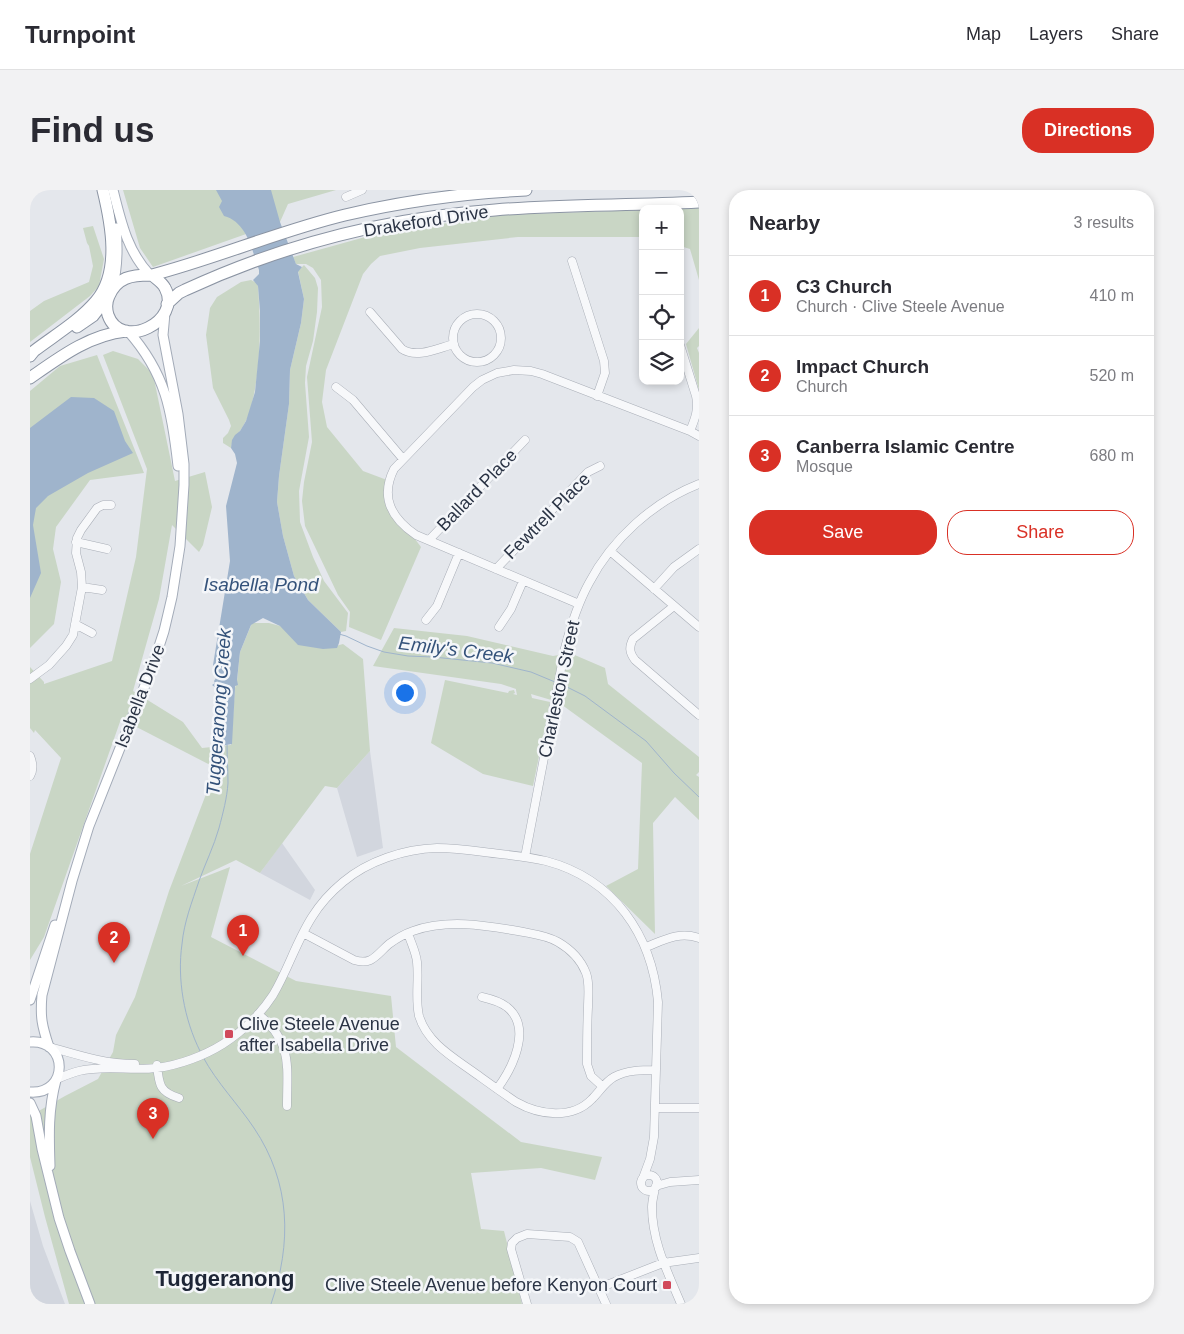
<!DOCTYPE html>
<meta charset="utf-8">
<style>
:root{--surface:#fff;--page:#f2f2f3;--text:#2b2b33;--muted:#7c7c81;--line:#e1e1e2;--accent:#d93025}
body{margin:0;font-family:Helvetica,sans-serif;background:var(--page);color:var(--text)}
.controls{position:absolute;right:15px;top:15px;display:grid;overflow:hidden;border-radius:10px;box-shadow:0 2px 8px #0003}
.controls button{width:45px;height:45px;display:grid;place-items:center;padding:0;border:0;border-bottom:1px solid var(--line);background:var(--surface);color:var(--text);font:25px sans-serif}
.you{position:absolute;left:374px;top:502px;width:18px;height:18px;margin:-12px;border:4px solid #fff;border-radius:50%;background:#1a73e8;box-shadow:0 0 0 8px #1a73e833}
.badge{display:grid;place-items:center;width:32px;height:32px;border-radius:50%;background:var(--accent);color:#fff;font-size:16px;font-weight:700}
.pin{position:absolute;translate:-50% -41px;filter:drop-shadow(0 1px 2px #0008)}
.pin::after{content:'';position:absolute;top:26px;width:18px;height:15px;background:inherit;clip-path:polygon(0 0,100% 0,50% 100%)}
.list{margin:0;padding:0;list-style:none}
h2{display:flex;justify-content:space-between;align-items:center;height:65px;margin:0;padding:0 20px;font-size:21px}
h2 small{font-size:16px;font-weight:400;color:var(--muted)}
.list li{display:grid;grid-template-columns:32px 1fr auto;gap:15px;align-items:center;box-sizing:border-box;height:80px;padding:0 20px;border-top:1px solid var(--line)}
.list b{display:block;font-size:19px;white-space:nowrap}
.list p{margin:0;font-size:16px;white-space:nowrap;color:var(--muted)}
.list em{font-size:16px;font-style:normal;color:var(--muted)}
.actions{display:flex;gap:10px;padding:15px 20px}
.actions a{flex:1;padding:11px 0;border:1px solid var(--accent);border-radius:20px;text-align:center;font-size:18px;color:var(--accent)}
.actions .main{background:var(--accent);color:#fff}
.icon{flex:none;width:28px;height:28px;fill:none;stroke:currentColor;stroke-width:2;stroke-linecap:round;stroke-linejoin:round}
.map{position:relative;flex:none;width:669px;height:1114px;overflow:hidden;border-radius:20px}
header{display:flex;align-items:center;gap:30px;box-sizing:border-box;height:70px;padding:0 25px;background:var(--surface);border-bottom:1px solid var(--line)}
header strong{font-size:24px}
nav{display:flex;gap:28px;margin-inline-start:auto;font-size:18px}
.intro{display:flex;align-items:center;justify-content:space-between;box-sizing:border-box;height:120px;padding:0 30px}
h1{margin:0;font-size:35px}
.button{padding:12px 22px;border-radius:20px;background:var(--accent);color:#fff;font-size:18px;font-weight:700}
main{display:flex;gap:30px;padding:0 30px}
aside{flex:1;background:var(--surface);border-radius:20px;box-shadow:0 2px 8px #0003}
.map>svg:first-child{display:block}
</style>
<header>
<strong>Turnpoint</strong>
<nav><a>Map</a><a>Layers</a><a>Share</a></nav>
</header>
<div class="intro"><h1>Find us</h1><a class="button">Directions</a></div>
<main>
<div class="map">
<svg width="669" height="1114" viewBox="0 0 669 1114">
<rect width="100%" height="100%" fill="#e4e7ec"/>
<path fill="#d2d6de" d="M340 561 353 658 327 667 307 598Z
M252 653 285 700 280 710 230 683Z
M0 1011 13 1056 35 1114H0Z"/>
<path fill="#c9d6c5" d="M93 0H306L258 14 250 32 123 77 110 58Z
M669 18V90L660 59 650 56V19H645Z
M613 20V47H488L390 58 350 66 341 74 333 84 296 180 292 212 297 237 333 281 357 290 354 308 391 357 351 450 319 437 320 422 308 405 275 336 272 311 274 292 282 252 277 187 292 117 291 90 283 78 276 74H266L263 67 346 44 470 25Z
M63 36 74 69 69 96 60 106 0 152V121L14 111 59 92 63 76 59 56 57 53 53 38Z
M274 75 285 88 288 98 287 122 283 151 276 176 275 193 279 247 269 301 270 332 283 367 294 391 318 423 316 441 311 442 278 410 264 386 253 346 247 312 249 286 259 214 260 180 271 133 274 109 268 81Z
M221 90 227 93 228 96C231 136 231 182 220 221 218 227 215 233 212 238 206 247 203 247 201 258L193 253V248L198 243 201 236 199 230 183 198 176 145 180 118 187 107 211 92Z
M669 138V156L667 158 669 163V200L656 154Z
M83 161 108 169 123 184 145 291 175 282 182 317 173 355 169 362 142 335 129 409 103 501 153 532 172 558 201 555 205 498 207 491 210 462 222 433H239L265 440 302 457 313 454 333 469 340 561 307 598 295 596 230 683 206 670 151 696 200 677 181 747 266 791 361 806 366 857 491 952 572 967 565 990 511 978 441 983 451 1039 474 1041 492 1114H39L15 1027 0 967V926L35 906 68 889 83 862 86 845 105 807 139 701 186 578 91 529 14 747 0 770V664L31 568 5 540 4 543 0 538V477L14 492V494L82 471 106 367 117 279 73 165Z
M67 165 114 283 60 290 26 337 23 359 31 392 24 434 0 458V201L30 176Z
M364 438 437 446 523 466 540 463 575 478 578 494 669 567V582L666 585 669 587V630L645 607 623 633 625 744 576 696 608 679 612 573 528 512 501 504 502 508 520 512 503 596 453 584 401 553 415 490 478 503 479 501 484 500 485 503 483 504 487 505 486 500V499L471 494 343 476Z"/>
<path fill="#9fb4cc" d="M186 0H241L250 32 266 74 272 77 268 82 274 109 271 133 260 180 259 214 249 286 247 312 253 346 264 386 278 410 311 442 309 453 307 458 293 459 268 455 250 436 233 428 221 435 210 462 207 490 208 495 205 496V499L202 554 190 556 185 530 186 498 182 495 185 493 184 491 186 488V482L184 480 183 475 200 371 196 316 207 273 205 264 201 258 202 250 205 245 210 241 216 231 225 202 230 151V121L228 96 223 90 229 84V80C222 60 217 32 194 26L189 17 192 11Z
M41 207 64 208 84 221 95 251 103 263 58 283 18 306 6 318 3 335 11 383 0 408V238Z"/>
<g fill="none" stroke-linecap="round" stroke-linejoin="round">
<path stroke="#9fb4cc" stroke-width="1" d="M309 444 316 446 337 456 354 462 378 466 403 467 462 473 501 482 525 492
M531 494 555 506 616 551 644 583 669 607
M170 861C154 829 147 789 152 754 154 732 162 712 169 691 175 674 184 656 189 638 193 623 197 608 198 593 198 581 197 568 197 555
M173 867C187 893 208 914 224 938 261 993 262 1053 241 1114"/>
<g stroke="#a9aeb7" stroke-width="9">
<path id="minor" d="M316 7 332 0
M542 71 574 171 575 183 567 206
M340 122 372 159C387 169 408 158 424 154
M423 148a24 24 0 1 1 48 0a24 24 0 1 1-48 0Z
M650 155 666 206C669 219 665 229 660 241
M306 197 323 210 373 269
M399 350 495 250
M46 352 77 359
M580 361 669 437
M466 379 558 282 570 276
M52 397 72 400
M624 399 644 377 669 359
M549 414 386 345C361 328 350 307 364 279L443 197 452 190 467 183 484 180 501 181 512 184 660 241 669 246
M644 416 603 449C599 457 599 462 605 470L669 525
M396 430 407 416 429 363
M45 434 62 443
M469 437 481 419 493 391
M0 489 19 475 36 456 43 445 52 397 51 382 46 363 47 348 51 340 67 318 73 315H81
M0 566C3 573 4 579 0 586
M495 667 535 458C541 435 548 413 559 393 582 349 623 312 669 294
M273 743 324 770C342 776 347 764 359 754 366 749 374 744 383 741 417 729 453 735 488 741 502 744 516 745 528 752 540 759 551 770 556 783 560 793 558 806 558 817 557 836 557 855 557 874L561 886 572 896
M378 743C381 753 386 762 387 772 389 790 385 809 389 826 397 852 421 866 442 881 456 891 471 902 486 912 509 925 542 930 562 909 570 901 575 892 584 887 597 880 612 880 626 880
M616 757C634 750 649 741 669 748
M452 807C461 809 469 811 477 817 503 838 482 879 467 899
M228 824C263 852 257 876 257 916
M20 857C48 865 75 874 105 874
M127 875C129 894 129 902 149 908
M27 889C34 886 41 883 49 881 74 875 101 881 127 878 149 875 174 866 193 854 213 841 230 825 243 805 258 780 266 752 282 727 290 714 301 702 313 692 338 671 374 659 407 658 423 658 439 660 454 662 475 665 496 666 516 671 584 689 622 745 628 812L624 947 620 969 613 988
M625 918H669
M611 993a8 8 0 1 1 16 0a8 8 0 1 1-16 0Z
M626 996 640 992 669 990
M625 998C624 1004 622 1011 622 1017 622 1052 638 1083 651 1114
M569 1098 633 1073 669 1068
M497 1114 481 1059 482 1053 487 1048 497 1044 540 1047 548 1052 576 1114"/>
</g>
<g stroke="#a3abb8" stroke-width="11">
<path id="major" d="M83 0C91 31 97 61 120 85H122
M82 99C88 78 88 59 86 38
M98 141C136 184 142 221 148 276
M0 810 25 735
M0 852C39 849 39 905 0 902
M19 857C12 836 10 827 12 805L42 691 59 636 123 475 134 441 142 407 150 356 154 295V274L148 224 133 145 135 123
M0 913 6 926 12 959 29 1028 40 1061 60 1114
M20 976C19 946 18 920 26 890"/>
</g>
<g stroke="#8b94a3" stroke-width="13">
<path id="highway" d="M120 85C102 85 87 87 79 106 76 112 76 118 78 125 91 162 153 131 135 98 132 92 126 89 122 85
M122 85C187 68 249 41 315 25 374 11 435 3 496 0
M137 114 149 103 155 100C252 55 358 28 465 20 533 14 601 16 669 12
M47 137 63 126 73 113
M0 166 4 161C25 145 49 131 66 111 91 82 81 33 73 0
M0 188C30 167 59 145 96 141"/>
</g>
<use href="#minor" stroke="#f7f8fa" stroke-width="8"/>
<use href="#major" stroke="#fff" stroke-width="9"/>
<use href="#highway" stroke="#fff" stroke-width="11"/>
</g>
<g fill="#d1495b" stroke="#f4f6f9" stroke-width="2">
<rect x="194" y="839" width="10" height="10" rx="2.5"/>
<rect x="632" y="1090" width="10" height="10" rx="2.5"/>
</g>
<g text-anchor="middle" stroke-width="5" stroke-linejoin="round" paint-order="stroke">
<g font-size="18" fill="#2b3445" stroke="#f4f6f9">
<text transform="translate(396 31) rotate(-9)" y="6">Drakeford Drive</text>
<text transform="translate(447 300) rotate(-46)" y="6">Ballard Place</text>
<text transform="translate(517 326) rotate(-45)" y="6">Fewtrell Place</text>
<text transform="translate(529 499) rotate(-78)" y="6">Charleston Street</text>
<text transform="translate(110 506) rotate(-69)" y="6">Isabella Drive</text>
</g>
<g font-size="18" fill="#2b3445" stroke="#f4f6f9" text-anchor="start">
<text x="209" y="840">Clive Steele Avenue<tspan x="209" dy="21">after Isabella Drive</tspan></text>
<text x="627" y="1101" text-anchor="end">Clive Steele Avenue before Kenyon Court</text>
</g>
<g font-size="19" font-style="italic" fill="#34527a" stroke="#f4f6f9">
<text x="231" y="401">Isabella Pond</text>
<text transform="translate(426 459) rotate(7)" y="7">Emily's Creek</text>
<text transform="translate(188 522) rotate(-86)" y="7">Tuggeranong Creek</text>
</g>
<g font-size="22" font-weight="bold" fill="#1d2536" stroke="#f4f6f9">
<text x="195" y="1096">Tuggeranong</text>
</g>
</g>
</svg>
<div class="controls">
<button>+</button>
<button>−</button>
<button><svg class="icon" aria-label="locate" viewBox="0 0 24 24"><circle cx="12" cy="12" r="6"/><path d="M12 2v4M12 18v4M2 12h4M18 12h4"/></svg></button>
<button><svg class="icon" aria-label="layers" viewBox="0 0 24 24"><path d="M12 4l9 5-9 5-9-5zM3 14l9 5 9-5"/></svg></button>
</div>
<div class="you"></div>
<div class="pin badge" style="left:213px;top:766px">1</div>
<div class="pin badge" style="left:84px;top:773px">2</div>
<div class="pin badge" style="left:123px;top:949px">3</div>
</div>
<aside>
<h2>Nearby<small>3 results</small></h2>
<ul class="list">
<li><span class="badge">1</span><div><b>C3 Church</b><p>Church · Clive Steele Avenue</p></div><em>410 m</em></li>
<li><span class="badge">2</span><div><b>Impact Church</b><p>Church</p></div><em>520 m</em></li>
<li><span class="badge">3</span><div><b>Canberra Islamic Centre</b><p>Mosque</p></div><em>680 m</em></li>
</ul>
<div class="actions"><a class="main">Save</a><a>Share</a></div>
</aside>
</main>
